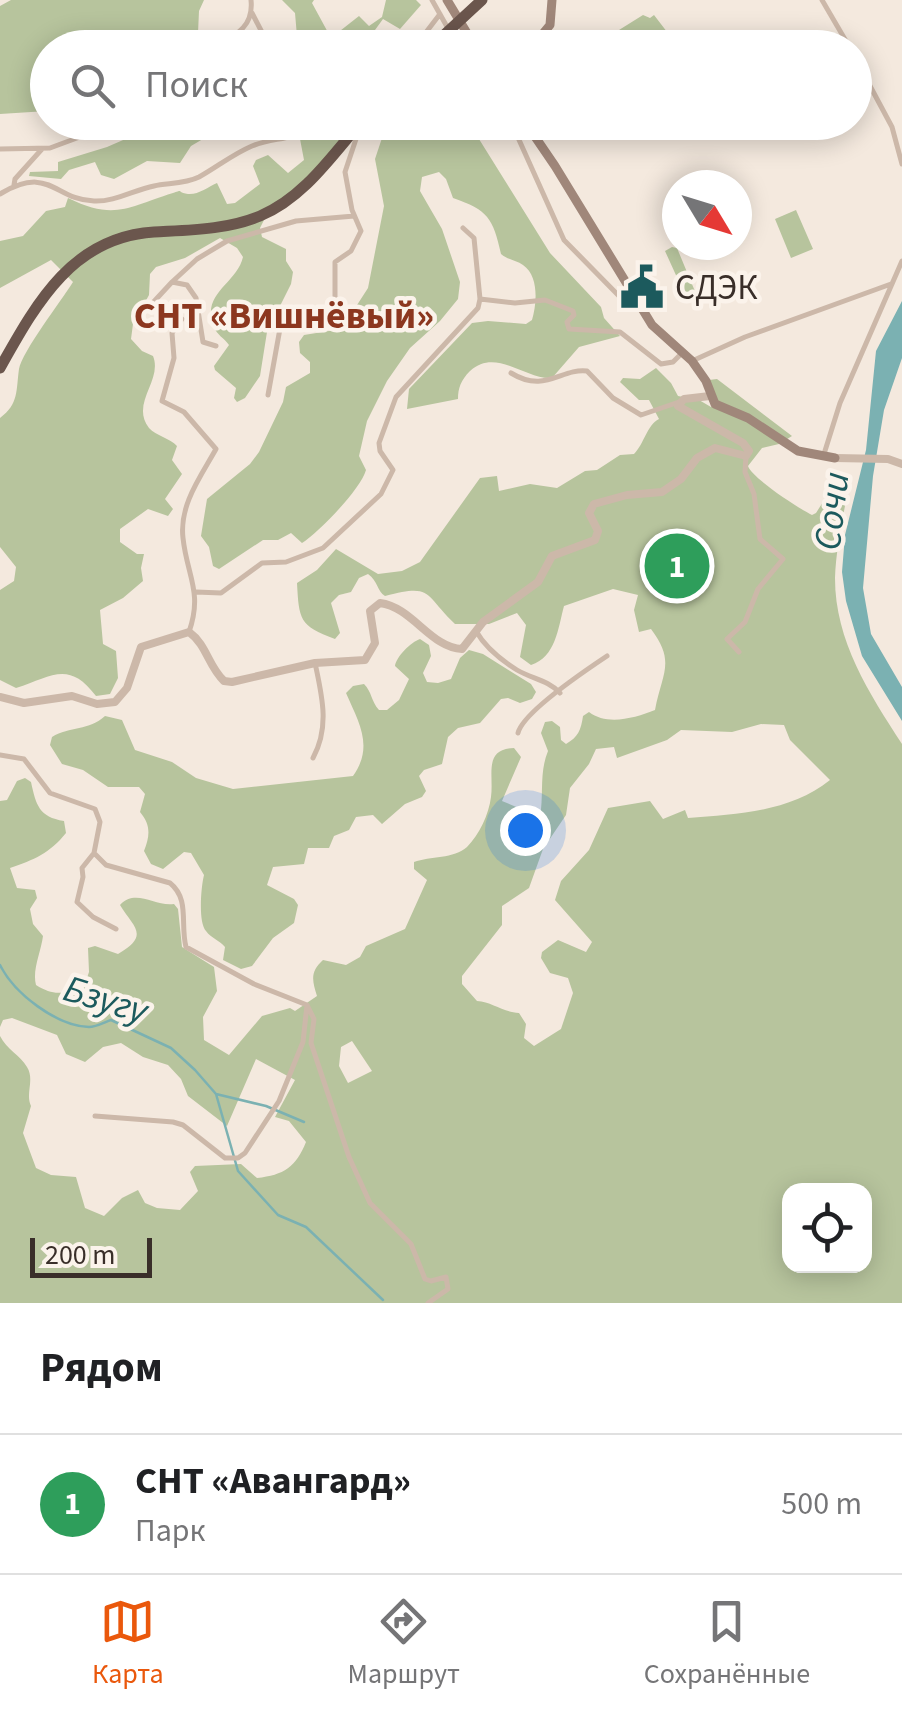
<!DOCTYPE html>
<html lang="ru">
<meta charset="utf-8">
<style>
:root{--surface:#fff;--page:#f2f2f2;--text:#202124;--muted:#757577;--line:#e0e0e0;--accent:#ea580c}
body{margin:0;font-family:"Source Sans 3",sans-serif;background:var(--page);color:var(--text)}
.controls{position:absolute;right:30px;bottom:30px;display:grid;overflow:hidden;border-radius:20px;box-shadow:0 5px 25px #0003}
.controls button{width:90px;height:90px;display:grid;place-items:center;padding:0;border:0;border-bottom:2px solid var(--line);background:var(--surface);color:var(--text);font:50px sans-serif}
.compass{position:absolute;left:662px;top:170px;width:90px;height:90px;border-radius:50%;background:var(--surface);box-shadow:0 5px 25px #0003;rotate:128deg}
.scale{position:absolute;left:30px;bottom:25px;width:122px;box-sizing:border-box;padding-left:10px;border:5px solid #392e29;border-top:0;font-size:28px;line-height:35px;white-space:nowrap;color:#392e29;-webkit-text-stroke:8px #fbf3eb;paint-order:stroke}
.you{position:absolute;left:525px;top:830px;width:35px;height:35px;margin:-25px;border:8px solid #fff;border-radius:50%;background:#1a73e8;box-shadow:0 0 0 15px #1a73e833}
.badge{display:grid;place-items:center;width:65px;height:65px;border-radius:50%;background:var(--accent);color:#fff;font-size:32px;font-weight:700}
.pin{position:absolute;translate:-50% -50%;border:5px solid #fff;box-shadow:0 2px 10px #0006}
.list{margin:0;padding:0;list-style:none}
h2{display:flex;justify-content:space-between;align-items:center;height:130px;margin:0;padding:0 40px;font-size:42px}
h2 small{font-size:32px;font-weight:400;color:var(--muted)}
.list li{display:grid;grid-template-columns:65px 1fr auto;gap:30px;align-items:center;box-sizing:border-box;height:140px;padding:0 40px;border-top:2px solid var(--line)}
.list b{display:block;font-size:38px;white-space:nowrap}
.list p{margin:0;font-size:32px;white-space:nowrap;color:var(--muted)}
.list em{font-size:32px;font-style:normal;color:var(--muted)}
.icon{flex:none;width:55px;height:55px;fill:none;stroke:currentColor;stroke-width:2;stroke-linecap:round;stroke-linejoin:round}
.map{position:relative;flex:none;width:902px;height:1303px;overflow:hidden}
.search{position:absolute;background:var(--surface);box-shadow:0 5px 25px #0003;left:30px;right:30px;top:30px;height:110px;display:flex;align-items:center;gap:25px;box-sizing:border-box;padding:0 35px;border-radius:55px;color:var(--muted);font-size:38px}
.sheet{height:270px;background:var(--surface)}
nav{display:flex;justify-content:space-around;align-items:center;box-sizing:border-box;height:140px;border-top:2px solid var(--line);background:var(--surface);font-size:28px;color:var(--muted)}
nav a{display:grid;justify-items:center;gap:5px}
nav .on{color:var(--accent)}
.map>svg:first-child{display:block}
</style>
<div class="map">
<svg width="902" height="1303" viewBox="0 0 902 1303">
<rect width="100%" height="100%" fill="#f4e9de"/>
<path fill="#b7c49d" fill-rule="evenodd" d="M11 0H204L199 11 198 33 178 47 48 48 47 111 0 114V6Z
M282 0H314L312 3 331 38 359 16 369 26 382 17 386 0H416L421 5 400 29 383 19 375 30V39L368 47 298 48 295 13Z
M643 15 650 18 654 15 674 41 652 47H631L619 30Z
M173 123H230L191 146 180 163 147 161 114 179 101 175 95 162 69 170 61 179 29 176 30 172 58 171V162L107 147 130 137 156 139 170 130Z
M338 123H366L264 220 260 228 262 237 286 249V261L293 272 291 284 267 332 260 376 245 398 237 402 234 398 236 388 215 370 214 366 229 345C224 338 217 335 214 327 200 293 237 284 243 257L237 248 220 238 185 258 156 267 150 274 149 295 133 324 131 339 142 351 153 356C163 381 130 403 149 428 156 436 170 438 177 446L172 460 182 474 165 499 173 509 168 516 148 509 120 529V542L137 554H144L141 568 143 581 123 598 100 610 103 644 116 651 118 678 110 694 96 696C69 660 52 676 16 688L0 680V590L14 581 16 567 0 547V418C19 404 16 390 19 369 22 352 61 301 73 282L51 260 0 288V241L23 236 46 211 65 207 68 198C115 221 128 207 173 193 185 189 175 192 188 194 198 195 208 187 217 183L227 204 235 203 260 184 253 166 256 160 268 155 288 173 304 160 300 139C311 129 325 129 338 123Z
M387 123H469L550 253 601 307 604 318 620 336 579 347 552 378C525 380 496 347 470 371 461 380 458 388 458 399L407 409 409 389 472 323 488 321 526 324 532 320C537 303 539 276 523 265 516 260 508 260 501 254 493 218 488 210 453 198L446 179 439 172 422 177 420 191 442 229 460 282 458 299 440 321 410 348 387 381 367 421 359 456 366 470C361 489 318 533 302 543L291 533 278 540H263L219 569 213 566 209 547 201 536 207 499 250 464 259 452 283 402 286 387 310 373V362L300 353 299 342 304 335 335 330 348 319 368 288 384 206 375 159Z
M796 210 813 249 791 258 775 219Z
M672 247 677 248 699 301 685 295 665 251Z
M656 368 671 383 678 396 699 400 711 407 716 402 709 380 717 379 792 436 779 444 762 448 748 466C752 478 798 508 812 515L816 513 840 475 850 477C845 510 836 545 835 578 835 641 869 693 902 744V1303H0V1036C7 1050 20 1055 27 1067 35 1080 25 1093 31 1106L23 1133 36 1168 51 1175 76 1177 85 1208 104 1216 122 1198 138 1190 145 1203 157 1208 180 1210 198 1191 190 1172 195 1166 241 1164 257 1178C284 1175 296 1167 306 1142L289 1121 275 1117 295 1080 256 1059 227 1126 188 1096 181 1079 168 1065 143 1057 121 1043 103 1047 85 1062 66 1054 57 1035 12 1018 3 1020 0 1027V801L7 800 17 781 25 778 31 782C36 805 39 817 64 821L66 833C50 853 34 860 10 868L17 888 35 890 37 898 30 909 33 924 43 936C41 952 32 970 36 985 55 997 66 994 85 984L89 972 88 948 95 946 118 954C151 935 133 927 120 905 136 888 155 907 174 904L178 909 182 947 214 967 217 991 203 1017 204 1040 229 1055 262 1016 290 1008 295 1011 317 996C312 980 310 972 323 960L346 965 360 957 366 946 405 929 427 880 414 869V862C430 856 454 859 467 847 479 835 489 814 491 797 494 775 483 749 514 748L521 757 502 801 540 817C544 794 539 773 548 751L541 733 545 722 552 721 560 727 561 740 566 744C578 737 581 730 583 716L589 712C607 726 635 718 655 710 662 673 676 662 651 629L639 632 634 610 638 595 613 589 564 606C558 628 556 657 531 665L520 657 526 625 517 613 489 624H455C424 595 434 583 385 596 377 591 378 581 368 574L359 578 351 592 339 595 331 603 340 633 335 639C299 626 299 619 297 583L317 570 336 549 378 574 402 571 420 562 480 478 497 476 499 491 530 484 557 488 585 471 597 470 620 455 634 454C644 444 647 425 659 419L649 400H639L620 382 623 378 640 379ZM761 724 784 725 790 740 830 780C790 812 738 814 688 818L685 810 663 819 650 801 608 808 589 850 561 881 555 900 592 942 586 952 558 940 542 952 541 958 550 973 568 978 573 993 561 1029 534 1046 524 1038 526 1024 519 1013C503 1012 492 1002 477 1001L462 984V976L502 925V906L529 888 543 849 566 815 570 788 589 764 596 749 614 747 617 758 667 740 681 730 732 732ZM352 1041 372 1071 348 1083 339 1066 341 1047ZM790 1190H864V1266H790Z
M420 639 429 645 431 656 423 673 427 682 438 683 451 679 460 658 469 650 483 654 531 684 536 692 532 699 520 703 508 698 501 699 480 723 458 728 448 737 442 764 424 770 419 776 426 791 422 797 405 804 382 824 373 815 356 817 349 830 334 836 329 848H308L304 864 273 867 267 885 294 899 298 905 294 923 273 938 252 966 241 969 223 960 225 947C219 940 211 938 206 931 198 922 201 887 204 875L191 853 184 852 163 869 151 864 144 851C150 836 151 825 140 812L145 794 139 787H108L83 770 62 764 50 745 52 737C70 726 89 731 105 716L122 720 135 750 172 762 196 778 233 789 353 776C374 746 359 723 346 693L353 686 364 684C372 692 371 701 379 710H387L399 700 409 679 395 666C396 657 411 642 420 639Z"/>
<path fill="#7bb1b2" d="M902 301V358L884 410 873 476 863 588 871 634 902 687V721L862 656 846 601 842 572 845 535 866 450 876 351Z"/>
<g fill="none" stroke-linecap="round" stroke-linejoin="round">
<path stroke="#7bb1b2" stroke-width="2.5" d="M0 965C14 993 56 1026 89 1027 96 1027 105 1022 111 1020L171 1048 195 1070 216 1094 238 1171 278 1215 306 1227 383 1300
M216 1094 266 1106 304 1122"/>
<path stroke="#ccb8a9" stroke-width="5" d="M432 0 459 48
M822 0 850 48
M252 13 268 44 262 48
M213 48C234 36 254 28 251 0
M414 48 440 14
M854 56 892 127 902 164
M511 122 564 240 620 297 629 303 636 301
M0 149 50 148 120 122
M14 185 15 179 42 149
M0 194C50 164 54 200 94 201 114 202 134 190 154 186 168 183 185 184 199 177 217 167 233 154 252 146 279 135 289 144 315 122
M172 282 197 259 227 241 296 221 354 216
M480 299 515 303 545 300 573 311 574 315 567 322 569 329 620 332 661 364 673 362 681 354
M147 309 172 282 187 285 196 298 203 342 216 346
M182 319 172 333 174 358 162 401 184 412 216 449C201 476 179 505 183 538 187 576 203 592 189 632
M692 361 745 337 891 284
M511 373C545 394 561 368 587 371L613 398 641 415 679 402
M268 395 281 323 287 318H330L335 310V262L351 251 361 231 352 210 345 172 359 130
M824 454 840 403 902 261
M196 592 221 593 262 563 286 562 323 548 381 494 393 470 380 451 379 443 396 397 478 308 480 299 474 238 463 228
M476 631C485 647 501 660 517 670 532 679 548 680 560 693
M739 652 727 639 745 622 758 589 783 559 760 539 754 494 745 472 746 456
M518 733C523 712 586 670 607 656
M0 755 24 759 50 793 95 809 100 822 94 853 106 865 170 883C190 899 180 924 186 947L254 984 307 1005
M313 758C330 727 322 696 315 663
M94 853 82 868 83 877 77 902 93 917 116 929
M307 1005 314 1019 311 1043 349 1157 370 1203 411 1244 425 1279 431 1281 446 1277 448 1289 428 1303
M95 1116 173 1122 183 1125 225 1158H238L245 1153 279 1101 303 1042 307 1005"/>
<path stroke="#ccb8a9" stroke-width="8" d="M835 458 888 459 902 464
M0 697 24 703 72 696 97 704 115 702 127 688 141 647 189 632C207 645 208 666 224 681L232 682 315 663 365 660 375 643 370 611 380 603C412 607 431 648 462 649L483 622 538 582 552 556 595 540 598 531 589 513 594 504 627 495 662 492 681 479 697 458 715 448 746 456 749 451 743 443 678 406 684 399 710 396"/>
<path stroke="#a0877a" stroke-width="9" d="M447 0 476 48
M531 48 550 25 552 0
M525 122 555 166 652 325 692 361 706 381 715 404 748 418 798 451 835 458"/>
<path stroke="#6b564d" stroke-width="11" d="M0 368C36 304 72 237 154 232 189 230 226 230 260 216 303 198 331 157 361 122"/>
<path stroke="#6b564d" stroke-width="11" d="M430 48 482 0"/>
</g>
<defs>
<g id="civic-bare" transform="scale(3.45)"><path d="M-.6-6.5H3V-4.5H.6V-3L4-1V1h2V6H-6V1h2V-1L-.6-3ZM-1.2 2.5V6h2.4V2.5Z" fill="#1c5a5d" stroke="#fbf3eb" stroke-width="2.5" paint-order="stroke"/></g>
</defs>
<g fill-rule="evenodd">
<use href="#civic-bare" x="642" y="287"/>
</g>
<g text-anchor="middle" stroke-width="9" stroke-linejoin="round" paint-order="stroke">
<g font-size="35" fill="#392e29" stroke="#fbf3eb" text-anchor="start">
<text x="675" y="299">СДЭК</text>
</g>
<g font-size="38" font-weight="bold" fill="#8c371f" stroke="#fbf3eb">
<text x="284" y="328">СНТ «Вишнёвый»</text>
</g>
<g font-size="38" font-style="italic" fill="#1c5a5d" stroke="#fbf3eb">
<text transform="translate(831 511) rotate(-83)" y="13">Сочи</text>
<text transform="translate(106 999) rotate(17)" y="13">Бзугу</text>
</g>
</g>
</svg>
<div class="controls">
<button><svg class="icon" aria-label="locate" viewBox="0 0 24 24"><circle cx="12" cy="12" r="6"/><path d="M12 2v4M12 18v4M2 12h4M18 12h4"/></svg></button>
</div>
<svg class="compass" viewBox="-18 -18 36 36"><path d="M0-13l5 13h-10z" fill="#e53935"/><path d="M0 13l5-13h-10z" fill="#757577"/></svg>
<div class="scale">200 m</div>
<div class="you"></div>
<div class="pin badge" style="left:677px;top:566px;background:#2e9e5b">1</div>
<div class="search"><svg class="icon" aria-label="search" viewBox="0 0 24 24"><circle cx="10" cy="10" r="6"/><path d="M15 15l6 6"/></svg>Поиск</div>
</div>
<section class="sheet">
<h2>Рядом<small></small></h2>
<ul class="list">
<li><span class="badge" style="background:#2e9e5b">1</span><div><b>СНТ «Авангард»</b><p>Парк</p></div><em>500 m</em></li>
</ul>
</section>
<nav>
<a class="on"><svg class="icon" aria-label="map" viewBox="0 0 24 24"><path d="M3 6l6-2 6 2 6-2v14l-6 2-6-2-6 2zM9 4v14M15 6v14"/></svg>Карта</a>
<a><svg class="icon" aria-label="directions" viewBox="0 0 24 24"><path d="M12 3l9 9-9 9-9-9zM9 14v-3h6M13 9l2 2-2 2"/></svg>Маршрут</a>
<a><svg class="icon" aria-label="saved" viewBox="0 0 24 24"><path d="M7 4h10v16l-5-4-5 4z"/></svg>Сохранённые</a>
</nav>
